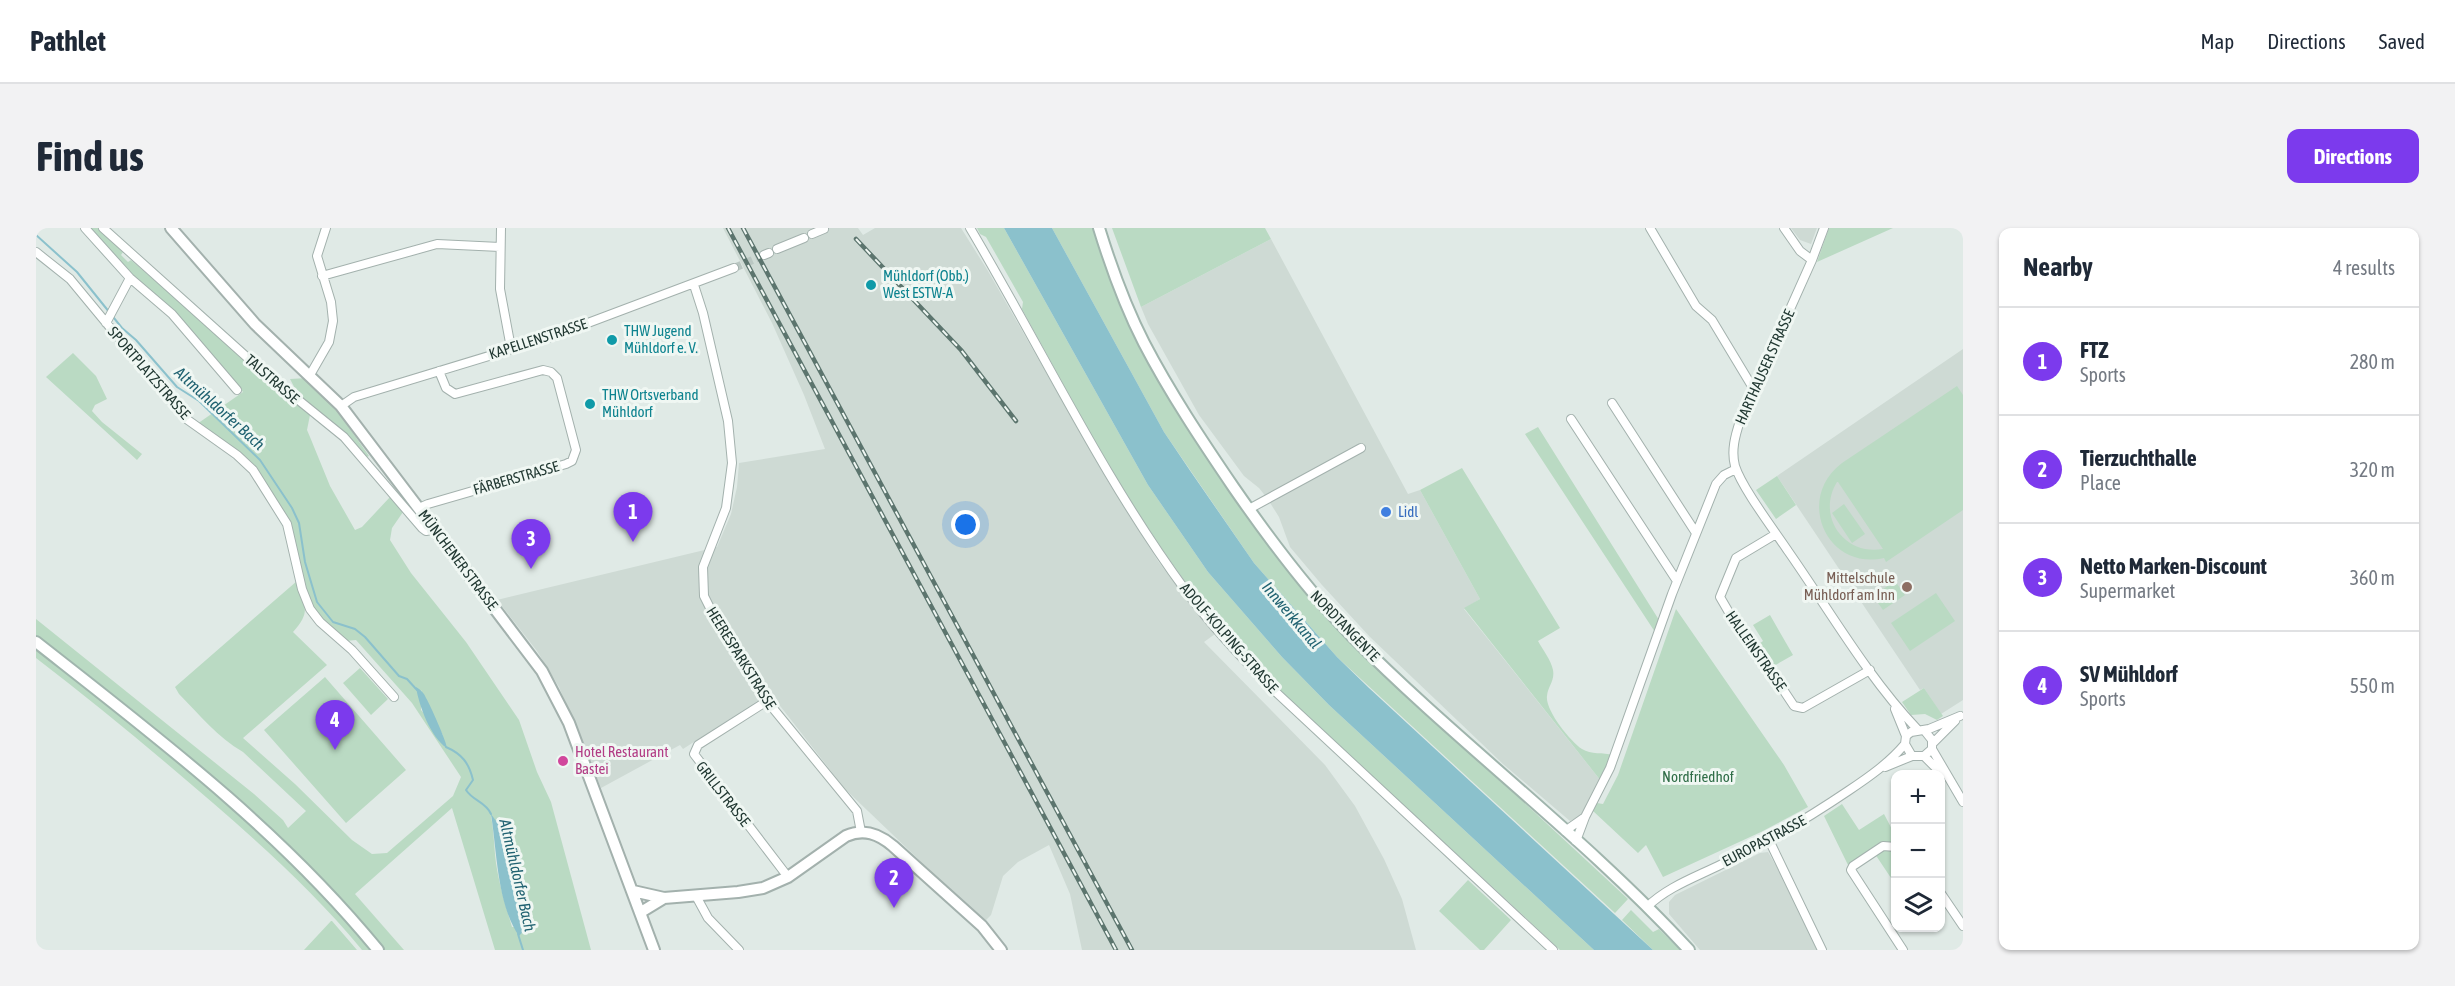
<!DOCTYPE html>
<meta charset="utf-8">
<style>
:root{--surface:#fff;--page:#f2f2f3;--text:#1f2937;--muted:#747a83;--line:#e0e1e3;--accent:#7c3aed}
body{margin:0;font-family:"Asap Condensed",sans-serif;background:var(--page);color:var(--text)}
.controls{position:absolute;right:18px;bottom:18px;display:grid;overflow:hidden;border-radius:12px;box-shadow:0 2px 4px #0004}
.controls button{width:54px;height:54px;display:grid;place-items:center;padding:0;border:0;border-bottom:2px solid var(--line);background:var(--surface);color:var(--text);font:30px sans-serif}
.you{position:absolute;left:930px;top:297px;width:21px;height:21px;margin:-15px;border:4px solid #fff;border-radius:50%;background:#1a73e8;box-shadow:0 0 0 9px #1a73e833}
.badge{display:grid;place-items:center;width:39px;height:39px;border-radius:50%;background:var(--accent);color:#fff;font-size:20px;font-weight:700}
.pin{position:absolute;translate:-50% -50px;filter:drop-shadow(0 2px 3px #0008)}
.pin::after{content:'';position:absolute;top:32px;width:21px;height:18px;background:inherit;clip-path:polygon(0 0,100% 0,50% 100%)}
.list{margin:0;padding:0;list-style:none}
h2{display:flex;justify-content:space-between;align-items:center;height:78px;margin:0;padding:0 24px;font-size:26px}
h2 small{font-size:20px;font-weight:400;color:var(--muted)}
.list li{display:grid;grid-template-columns:39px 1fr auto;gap:18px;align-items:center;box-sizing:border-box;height:108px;padding:0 24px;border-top:2px solid var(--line)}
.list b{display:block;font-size:22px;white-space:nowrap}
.list p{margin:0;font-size:20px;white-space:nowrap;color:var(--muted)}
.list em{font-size:20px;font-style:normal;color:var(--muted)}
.icon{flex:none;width:33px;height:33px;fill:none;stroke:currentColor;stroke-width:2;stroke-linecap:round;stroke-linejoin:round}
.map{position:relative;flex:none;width:1927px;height:722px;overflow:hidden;border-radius:12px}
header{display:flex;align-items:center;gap:36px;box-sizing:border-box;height:84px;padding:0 30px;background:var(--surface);border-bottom:2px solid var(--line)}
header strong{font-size:28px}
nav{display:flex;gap:33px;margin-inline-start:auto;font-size:21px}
.intro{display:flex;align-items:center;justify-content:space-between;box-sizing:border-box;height:144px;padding:0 36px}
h1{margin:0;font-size:42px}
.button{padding:15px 27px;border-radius:12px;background:var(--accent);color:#fff;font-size:21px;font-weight:700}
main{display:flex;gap:36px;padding:0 36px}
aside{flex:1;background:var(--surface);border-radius:12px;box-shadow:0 2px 4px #0004}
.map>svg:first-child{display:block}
</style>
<header>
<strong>Pathlet</strong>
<nav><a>Map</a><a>Directions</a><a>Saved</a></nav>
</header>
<div class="intro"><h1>Find us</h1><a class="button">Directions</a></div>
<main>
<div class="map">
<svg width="1927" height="722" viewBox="0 0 1927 722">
<rect width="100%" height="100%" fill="#e0eae6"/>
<path fill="#cedad4" d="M687 0H822L827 7 839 0H925L952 43 1073 255 1122 333 1158 381 1179 406 1168 414 1289 537 1319 578 1348 631 1366 671 1380 722H1046L1034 666 1013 617 982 634 967 648 955 687 948 694 809 561 734 465 647 521 644 517 565 560 523 459 501 423 461 372 681 319 695 286 701 259 703 235 789 221 768 167 736 95Z
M1755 0H1781L1775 16 1764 12Z
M1235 11 1372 266 1384 262 1444 371 1428 381 1565 553 1544 588 1534 593 1467 536 1334 409 1286 357 1254 319 1243 289 1231 270 1223 260 1208 248 1163 187 1112 96 1105 79Z
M1927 121V472L1905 486 1888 460 1884 462 1741 248Z
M1732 624 1762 676 1783 722H1664L1633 686V674L1639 667 1724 625Z"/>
<path fill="#badac3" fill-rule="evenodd" d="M53 0H62L87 24 85 27 92 34 95 32 274 187 271 202 274 209 294 258 319 302 326 299 354 269 367 284 356 300 354 312 375 345 430 414 483 492 501 544 515 574 555 722H459L416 580 319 666 368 722H349C247 599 126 504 0 407V391L218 566 247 592 252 600 270 583 207 524C182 510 163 486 143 466L139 459 261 353C267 378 277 382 257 404L291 437 207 510 259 556 316 612 336 626 351 625 417 568 425 549 376 475 320 412 310 413 278 384 269 364 253 292 230 255 220 242 161 196 207 164 145 90 97 49ZM385 462 407 508 385 482ZM455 588 463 597 482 669 492 699H476C470 679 463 656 460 635 458 619 458 604 455 588Z
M941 0H968L1112 257 1172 344 1246 429 1293 477 1558 722H1524C1465 666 1404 611 1344 556 1284 501 1222 446 1171 382 1097 289 1043 185 986 81L987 74 950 9 944 6Z
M1016 0H1057L1085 75 1135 172 1171 231 1245 334 1424 515 1592 671 1579 685 1301 429 1218 335 1128 204Z
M1076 0H1229L1235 11 1105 79Z
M1793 0H1857L1781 34Z
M37 125 60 148 71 171 59 177 56 183 66 194 106 226 101 232 10 149Z
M271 150 305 188 333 228 331 229 292 191 265 172 254 151Z
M1921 158 1927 167V282L1850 334 1848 330C1790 343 1759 270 1806 235ZM1801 254H1802L1847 321C1808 328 1780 288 1801 254Z
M1502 199 1623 392 1619 404 1489 206Z
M1426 240 1524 400 1502 413C1507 422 1515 432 1517 442 1519 453 1512 458 1511 468 1509 482 1534 513 1546 521 1555 527 1567 524 1577 527L1565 553 1428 380 1444 371 1384 262Z
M1741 248 1760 277 1740 291 1720 262Z
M1808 276 1829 306 1816 315 1796 285Z
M1859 353 1869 367 1847 382 1837 368Z
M1900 365 1919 393 1874 423 1855 395Z
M1640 381 1748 537 1772 579 1725 604 1627 649 1610 617 1602 625 1557 583 1561 575 1567 576 1582 547Z
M1734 387 1757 427 1736 439 1723 416 1727 413 1717 397Z
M0 422C119 513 240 605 335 722H326C282 668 229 620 177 575 119 525 60 476 0 430Z
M324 440 352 471 335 487 307 455Z
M289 449 370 542 310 595 228 502Z
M1888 460 1907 488 1901 492 1889 486 1875 487 1866 474Z
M1806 576 1823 602 1848 586 1859 607V615L1849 614 1843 615 1812 637 1788 588Z
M1847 621 1859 623V656L1839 626Z
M1432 652 1475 692 1448 722H1444L1403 683Z
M1595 682 1617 704 1623 701 1644 722H1617L1586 692Z
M296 693 321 722H268L295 693Z"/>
<path fill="#8bc1cc" d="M968 0H1016L1128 204 1155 244 1218 335 1301 429 1333 460 1617 722H1558L1293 477 1246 429 1172 344 1112 257Z
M380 459C385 462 388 465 390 470 394 476 411 515 411 520 395 510 383 478 380 459Z
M455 586 463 597 482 669 492 698 483 708C461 676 461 623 455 586Z"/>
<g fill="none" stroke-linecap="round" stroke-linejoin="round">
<path stroke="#8bc1cc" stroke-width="2" d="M0 7 41 44 86 100 100 112 141 159 163 173 224 232 256 280 263 295 269 334 281 374 297 394 319 401 329 409 363 448 371 451 381 462
M410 519C426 526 433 535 437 552L430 562C437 573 450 574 455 586
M482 706 487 722"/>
<path stroke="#bac7c2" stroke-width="8" stroke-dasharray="8 4" stroke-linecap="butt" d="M698 40 728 27"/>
<g stroke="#a3b1ad" stroke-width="10">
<path id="minor" d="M49 0 94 50 136 86 201 162
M67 0 223 140 308 209 386 300 390 303 399 301
M465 0 464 61 475 120
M934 0C1006 121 1066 249 1150 363 1177 400 1210 435 1243 467L1517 722
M1614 0 1660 78 1676 92 1717 160
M1748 0 1764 23 1776 32
M1788 0 1776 32 1704 193C1699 208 1695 223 1699 238 1706 260 1738 302 1752 323 1794 383 1831 448 1881 501
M776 6 788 1
M741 21 768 10
M0 24 34 51 149 190 201 227 217 242 251 296 266 361 274 381 284 394 316 422 358 469
M728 27 733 25
M286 48 401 16 464 19
M658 57 667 85 692 193 696 235 690 280 667 339 668 368 686 404 731 473 821 583 825 604
M70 95 94 50
M274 147 293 114 297 93 295 74 281 28 290 0
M1576 175 1660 305
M305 178 318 169 512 110 698 40
M1535 191 1641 353
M383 280 392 276 530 236 536 233 540 222 521 150 515 144 507 142 419 166 410 160 403 143
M1213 281 1325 220
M1740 306 1700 330 1684 369 1702 400 1718 418 1758 478 1767 480 1834 442
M731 473 662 517 658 526 752 649
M1859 481 1870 508
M1888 502 1896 512V521L1888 528H1876L1869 516 1870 508 1875 504 1893 501 1924 488
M1897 515 1919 493
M1896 521 1927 574
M1888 528 1906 546
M1849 539 1876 528
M1529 603 1549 589
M1733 612 1786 722
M1540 613 1549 589 1574 540 1636 366 1680 256 1688 247 1700 241
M1860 619 1847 618 1817 638 1815 642 1867 722
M1904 664 1927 698
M660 668 672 690 703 722
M1611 679C1631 659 1660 649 1686 636 1730 615 1772 590 1812 563 1833 549 1853 535 1869 516"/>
</g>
<g stroke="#a3b1ad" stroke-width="14">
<path id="tertiary" d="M135 0 219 96 305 178 506 443 533 495 618 722
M597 663 628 670 702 664 727 660 752 649 810 608C828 600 843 606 857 618L946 698 965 722
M605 684 628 670"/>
</g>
<g stroke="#a0b5ad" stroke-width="14">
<path id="secondary" d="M1063 0C1075 39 1089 78 1108 115 1134 165 1166 213 1198 260 1234 312 1272 363 1316 408 1424 517 1549 609 1653 722
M0 414C121 509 244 602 342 722"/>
</g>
<use href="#minor" stroke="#fff" stroke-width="8"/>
<use href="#tertiary" stroke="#fff" stroke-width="10"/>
<use href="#secondary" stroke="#fff" stroke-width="10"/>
<g stroke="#5c756e" stroke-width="4.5">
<path id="rail" d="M692 0 1080 722
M707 0 1096 722
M820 11 925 122 980 193"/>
</g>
<use href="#rail" stroke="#f0f7f3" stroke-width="2" stroke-dasharray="7" stroke-linecap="butt"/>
</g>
<g fill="#0f9aa8" stroke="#f0f7f3" stroke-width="2">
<circle cx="835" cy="57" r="6"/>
<circle cx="576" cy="112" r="6"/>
<circle cx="554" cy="176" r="6"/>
</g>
<circle fill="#3f7fe0" stroke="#f0f7f3" stroke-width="2" cx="1350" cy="284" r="6"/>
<circle fill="#8d6e63" stroke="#f0f7f3" stroke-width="2" cx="1871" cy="359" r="6"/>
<circle fill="#d1479c" stroke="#f0f7f3" stroke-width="2" cx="527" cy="533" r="6"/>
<g text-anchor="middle" stroke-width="6" stroke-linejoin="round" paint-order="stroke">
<g font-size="15" fill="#0d838f" stroke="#f0f7f3" text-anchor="start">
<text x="847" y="53">Mühldorf (Obb.)<tspan x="847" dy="17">West ESTW-A</tspan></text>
<text x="588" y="108">THW Jugend<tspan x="588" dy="17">Mühldorf e. V.</tspan></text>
<text x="566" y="172">THW Ortsverband<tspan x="566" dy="17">Mühldorf</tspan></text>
</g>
<g font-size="15" fill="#223933" stroke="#f0f7f3">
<text transform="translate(502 111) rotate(-18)" y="5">KAPELLENSTRASSE</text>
<text transform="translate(1729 139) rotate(-66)" y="5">HARTHAUSER STRASSE</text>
<text transform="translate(113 145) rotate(49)" y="5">SPORTPLATZSTRASSE</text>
<text transform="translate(236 151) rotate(41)" y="5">TALSTRASSE</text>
<text transform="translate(480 250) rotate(-16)" y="5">FÄRBERSTRASSE</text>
<text transform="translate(422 332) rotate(53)" y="5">MÜNCHENER STRASSE</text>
<text transform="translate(1309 398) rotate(46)" y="5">NORDTANGENTE</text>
<text transform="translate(1193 410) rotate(49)" y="5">ADOLF-KOLPING-STRASSE</text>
<text transform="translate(1720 423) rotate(55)" y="5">HALLEINSTRASSE</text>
<text transform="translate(705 430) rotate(58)" y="5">HEERESPARKSTRASSE</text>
<text transform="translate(687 566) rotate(52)" y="5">GRILLSTRASSE</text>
<text transform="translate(1728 613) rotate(-28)" y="5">EUROPASTRASSE</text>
</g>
<g font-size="15" fill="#366cbe" stroke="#f0f7f3" text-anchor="start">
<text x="1362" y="289">Lidl</text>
</g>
<g font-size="15" fill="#785e54" stroke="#f0f7f3" text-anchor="end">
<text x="1859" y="355">Mittelschule<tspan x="1859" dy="17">Mühldorf am Inn</tspan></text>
</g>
<g font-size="15" fill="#b23c85" stroke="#f0f7f3" text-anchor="start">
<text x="539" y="529">Hotel Restaurant<tspan x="539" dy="17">Bastei</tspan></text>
</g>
<g font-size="15" fill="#2f6d47" stroke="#f0f7f3">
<text x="1662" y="554">Nordfriedhof</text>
</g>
<g font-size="16" font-style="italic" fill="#206271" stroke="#f0f7f3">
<text transform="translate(184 180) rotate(42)" y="6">Altmühldorfer Bach</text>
<text transform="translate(1256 387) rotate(50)" y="6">Innwerkkanal</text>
<text transform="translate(482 647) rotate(77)" y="6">Altmühldorfer Bach</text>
</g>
</g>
</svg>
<div class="controls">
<button>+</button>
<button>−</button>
<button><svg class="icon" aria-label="layers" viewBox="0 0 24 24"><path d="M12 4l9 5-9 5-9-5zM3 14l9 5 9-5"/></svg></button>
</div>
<div class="you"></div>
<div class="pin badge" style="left:597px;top:314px">1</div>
<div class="pin badge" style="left:858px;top:680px">2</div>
<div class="pin badge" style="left:495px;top:341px">3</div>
<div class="pin badge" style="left:299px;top:522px">4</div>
</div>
<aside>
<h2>Nearby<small>4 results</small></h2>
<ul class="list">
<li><span class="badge">1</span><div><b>FTZ</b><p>Sports</p></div><em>280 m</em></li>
<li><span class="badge">2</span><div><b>Tierzuchthalle</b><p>Place</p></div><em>320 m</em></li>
<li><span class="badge">3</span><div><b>Netto Marken-Discount</b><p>Supermarket</p></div><em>360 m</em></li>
<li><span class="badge">4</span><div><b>SV Mühldorf</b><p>Sports</p></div><em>550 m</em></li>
</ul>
</aside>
</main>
